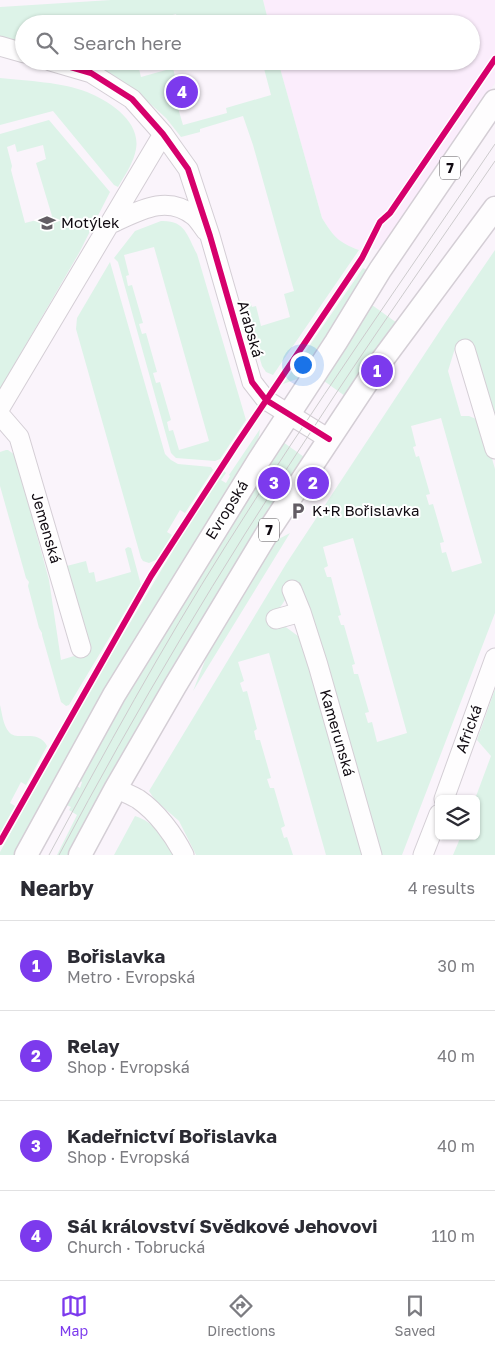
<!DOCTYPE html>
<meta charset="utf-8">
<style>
:root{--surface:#fff;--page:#f2f2f3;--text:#2b2b33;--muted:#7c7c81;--line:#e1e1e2;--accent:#7c3aed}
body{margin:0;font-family:"Golos Text",sans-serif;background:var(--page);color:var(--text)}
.controls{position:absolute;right:15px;bottom:15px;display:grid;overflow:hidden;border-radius:8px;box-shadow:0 1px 4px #0004}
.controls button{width:45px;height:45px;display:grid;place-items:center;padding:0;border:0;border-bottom:1px solid var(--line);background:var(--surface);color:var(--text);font:25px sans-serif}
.you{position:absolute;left:302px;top:364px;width:18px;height:18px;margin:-12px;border:4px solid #fff;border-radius:50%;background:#1a73e8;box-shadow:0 0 0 8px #1a73e833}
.badge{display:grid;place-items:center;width:32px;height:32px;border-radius:50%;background:var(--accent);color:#fff;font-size:16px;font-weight:700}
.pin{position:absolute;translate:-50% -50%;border:2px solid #fff;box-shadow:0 1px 5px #0006}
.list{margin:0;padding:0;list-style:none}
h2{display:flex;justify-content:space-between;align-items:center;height:65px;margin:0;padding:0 20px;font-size:21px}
h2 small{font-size:16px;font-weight:400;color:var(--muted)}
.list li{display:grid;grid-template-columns:32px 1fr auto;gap:15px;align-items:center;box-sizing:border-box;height:90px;padding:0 20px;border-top:1px solid var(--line)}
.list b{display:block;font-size:19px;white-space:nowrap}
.list p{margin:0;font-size:16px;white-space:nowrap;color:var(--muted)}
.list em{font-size:16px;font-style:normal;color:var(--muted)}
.icon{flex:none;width:28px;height:28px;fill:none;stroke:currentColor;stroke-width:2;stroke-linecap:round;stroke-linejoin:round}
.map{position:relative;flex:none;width:495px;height:855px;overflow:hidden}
.search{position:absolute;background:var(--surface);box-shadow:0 1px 4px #0004;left:15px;right:15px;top:15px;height:55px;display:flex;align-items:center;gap:12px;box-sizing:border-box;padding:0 18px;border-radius:28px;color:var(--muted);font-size:19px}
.sheet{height:425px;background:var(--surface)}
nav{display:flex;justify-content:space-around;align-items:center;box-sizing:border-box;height:70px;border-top:1px solid var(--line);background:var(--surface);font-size:14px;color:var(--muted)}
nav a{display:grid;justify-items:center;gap:2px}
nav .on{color:var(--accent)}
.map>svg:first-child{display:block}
</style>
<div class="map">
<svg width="495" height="855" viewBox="0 0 495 855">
<rect width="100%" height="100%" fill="#faf4fb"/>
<path fill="#fbedfc" d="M263 0H495V83L410 210 379 249 359 250 348 246 336 239 322 218 278 61H471V24H269Z"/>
<path fill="#ddf3e8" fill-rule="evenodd" d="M111 0H263L269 24H180L176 14 141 24H24V41L0 37V7Z
M91 61H137L141 77 173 68 178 89 173 91 183 125 227 113 226 108 271 95 262 61H278L322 218C333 236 339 243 359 250L273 375 266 372 262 366 244 305 250 302 252 307 256 306 261 326 290 317 284 294 294 291 253 145 243 116 200 129V132L181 137 166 118 134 89Z
M0 78C27 81 62 82 87 92 109 101 141 121 136 149 134 162 125 175 118 187L114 185 53 111 0 125Z
M49 120 110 192 79 253 0 389V134ZM15 144 17 152 43 145 46 159 36 163 52 216 25 223 11 170 12 166 7 147Z
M161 221C185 220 187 235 197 254L246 420 220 459 215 461 176 458 171 453 118 262 114 258 135 231ZM154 247 209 441 179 450 173 430 169 431 167 422 171 420 160 382 156 383 153 373 157 372 146 333 142 334 139 324 143 323 132 285 128 286 126 276 129 275 124 255Z
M495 250V433L469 341 456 345 448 371 461 416H469L476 419 482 424 495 469V613L402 855H378L300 583C290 588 287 598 281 606 277 611 272 612 267 615L271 627 283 625 298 636 308 652 366 855H326L269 653 238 662 244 681 240 683 243 692 247 691 257 729 254 731 256 740H260L271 778 267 779 270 788H274L285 826 281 828 284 838 287 837 293 855H196L179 821 155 800 149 791 286 564 445 323ZM441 418 482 563 452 572 446 552 442 553 440 543 444 542 433 504 429 505 426 495 430 494 419 456 416 457 413 447 416 446 411 426ZM353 538 407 733 377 742 372 722 368 723 365 713 369 712 358 674H354L352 665 355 664 344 625H341L338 616 341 615 331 577H327L324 568 328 566 323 547Z
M110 262 165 454 171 460 178 464 211 467 213 470 185 513 180 510 167 532 172 535 156 560 149 563 143 561 141 558 76 329 77 318Z
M363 268 367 270 347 307 303 372 297 379 283 384Z
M372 305 397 323 345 396 324 381Z
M260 429 259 436 256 444C170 579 90 715 14 855H0V852C72 720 148 590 227 462H229L224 471 226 473 221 480 226 483 230 476 229 475Z
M283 442 304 457 174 664 140 724 70 855H57L77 815 69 810 71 807 64 804 75 785 80 788 82 782 78 780 164 632Z
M6 450H8L15 455 49 580 61 660 87 652 90 648 65 588 59 568 86 561 89 573 94 572 96 582 131 572 125 549 128 547 131 548 141 585 69 705 66 706 61 702 42 635V633L39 628 28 586 29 582 26 578 0 486V452Z
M290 533 193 691 212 643 275 541Z
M495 689V855H453L461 836H476L475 799 491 756 477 740Z
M0 705C2 713 3 725 9 732 17 742 38 728 47 746L26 785 21 782 10 803 15 806 0 833Z
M135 816C154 822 165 838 175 855H114Z"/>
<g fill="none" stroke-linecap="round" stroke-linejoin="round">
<g stroke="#d4ced5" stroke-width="21">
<path id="minor" d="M0 46 24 53
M50 61 91 73 132 99 163 134 188 169 210 236 252 382 266 400 329 439
M110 224C137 212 166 193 194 216 198 219 202 226 206 231
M465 349 495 449
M0 408 163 134
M0 415 19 437 81 648
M292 590 301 612 318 665 372 855
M276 619 301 612
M116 788C123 792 131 795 138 799 157 812 174 835 184 855
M444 799 495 658
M423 855 439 814"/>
</g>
<g stroke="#d4ced5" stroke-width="25">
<path id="major" d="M26 855 114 695 259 460 336 342 380 270 495 101
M80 855 116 788 175 686 269 530 377 367 495 208"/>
</g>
<use href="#minor" stroke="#fefdfe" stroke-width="19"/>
<use href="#major" stroke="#fefdfe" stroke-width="22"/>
<path stroke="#cdcbcd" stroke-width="1" d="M49 855C105 751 162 647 225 547 311 410 404 278 495 144
M59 855C136 709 221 568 312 430 371 339 434 250 495 161"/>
<g stroke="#fff" stroke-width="9">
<path id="cycleway" d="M50 61 91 73 132 99 163 134 188 169 210 236 252 382 266 400 329 439
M0 842 151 576 236 445 362 258 380 222 390 213 495 59"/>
</g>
<use href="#cycleway" stroke="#d6006c" stroke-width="6"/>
</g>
<defs>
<g id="school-bare" transform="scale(1.35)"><path d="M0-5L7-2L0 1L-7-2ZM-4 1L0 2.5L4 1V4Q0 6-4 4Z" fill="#635d64" stroke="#fff" stroke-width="2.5" paint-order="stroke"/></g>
<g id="parking-bare" transform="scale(1.35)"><path d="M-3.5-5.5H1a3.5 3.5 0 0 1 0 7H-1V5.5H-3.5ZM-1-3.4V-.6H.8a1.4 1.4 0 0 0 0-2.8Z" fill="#635d64" stroke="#fff" stroke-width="2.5" paint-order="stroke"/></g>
</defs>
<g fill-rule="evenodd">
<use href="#school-bare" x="47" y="223"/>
<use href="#parking-bare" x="298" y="511"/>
</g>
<g text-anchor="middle" stroke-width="4" stroke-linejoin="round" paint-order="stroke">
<g fill="#fff" stroke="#585459" stroke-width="1">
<rect x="440" y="156.5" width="20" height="23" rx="4"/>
<rect x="259" y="518.5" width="20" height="23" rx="4"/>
</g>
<g font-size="14" font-weight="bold" fill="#110b12">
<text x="450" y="173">7</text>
<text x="269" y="535">7</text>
</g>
<g font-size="15" fill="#110b12" stroke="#fff" text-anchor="start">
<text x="61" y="228">Motýlek</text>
<text x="312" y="516">K+R Bořislavka</text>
</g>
<g font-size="15" fill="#110b12" stroke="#fff">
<text transform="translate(250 329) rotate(74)" y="5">Arabská</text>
<text transform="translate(227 510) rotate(-58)" y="5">Evropská</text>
<text transform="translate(46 528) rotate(74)" y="5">Jemenská</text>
<text transform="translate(469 729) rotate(-70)" y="5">Africká</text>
<text transform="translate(337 733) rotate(74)" y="5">Kamerunská</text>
</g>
</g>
</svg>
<div class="controls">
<button><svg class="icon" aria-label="layers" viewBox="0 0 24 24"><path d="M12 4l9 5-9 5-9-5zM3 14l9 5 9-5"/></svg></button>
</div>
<div class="you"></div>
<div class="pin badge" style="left:377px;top:371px">1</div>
<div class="pin badge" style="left:313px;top:483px">2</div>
<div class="pin badge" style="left:274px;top:483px">3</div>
<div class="pin badge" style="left:182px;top:92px">4</div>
<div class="search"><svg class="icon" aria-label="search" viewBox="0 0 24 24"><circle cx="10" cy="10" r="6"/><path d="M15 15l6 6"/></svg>Search here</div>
</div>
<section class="sheet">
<h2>Nearby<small>4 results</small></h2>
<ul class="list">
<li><span class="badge">1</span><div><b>Bořislavka</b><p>Metro · Evropská</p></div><em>30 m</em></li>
<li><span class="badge">2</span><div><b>Relay</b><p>Shop · Evropská</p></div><em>40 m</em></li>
<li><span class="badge">3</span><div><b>Kadeřnictví Bořislavka</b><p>Shop · Evropská</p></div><em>40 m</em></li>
<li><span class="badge">4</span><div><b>Sál království Svědkové Jehovovi</b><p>Church · Tobrucká</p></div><em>110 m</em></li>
</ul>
</section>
<nav>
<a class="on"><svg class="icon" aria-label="map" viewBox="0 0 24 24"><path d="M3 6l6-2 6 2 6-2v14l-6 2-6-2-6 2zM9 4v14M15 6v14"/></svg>Map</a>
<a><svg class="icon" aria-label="directions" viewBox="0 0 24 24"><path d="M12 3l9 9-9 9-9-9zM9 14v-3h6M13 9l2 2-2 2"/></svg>Directions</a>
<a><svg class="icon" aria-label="saved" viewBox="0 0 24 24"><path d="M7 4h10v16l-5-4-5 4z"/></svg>Saved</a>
</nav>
